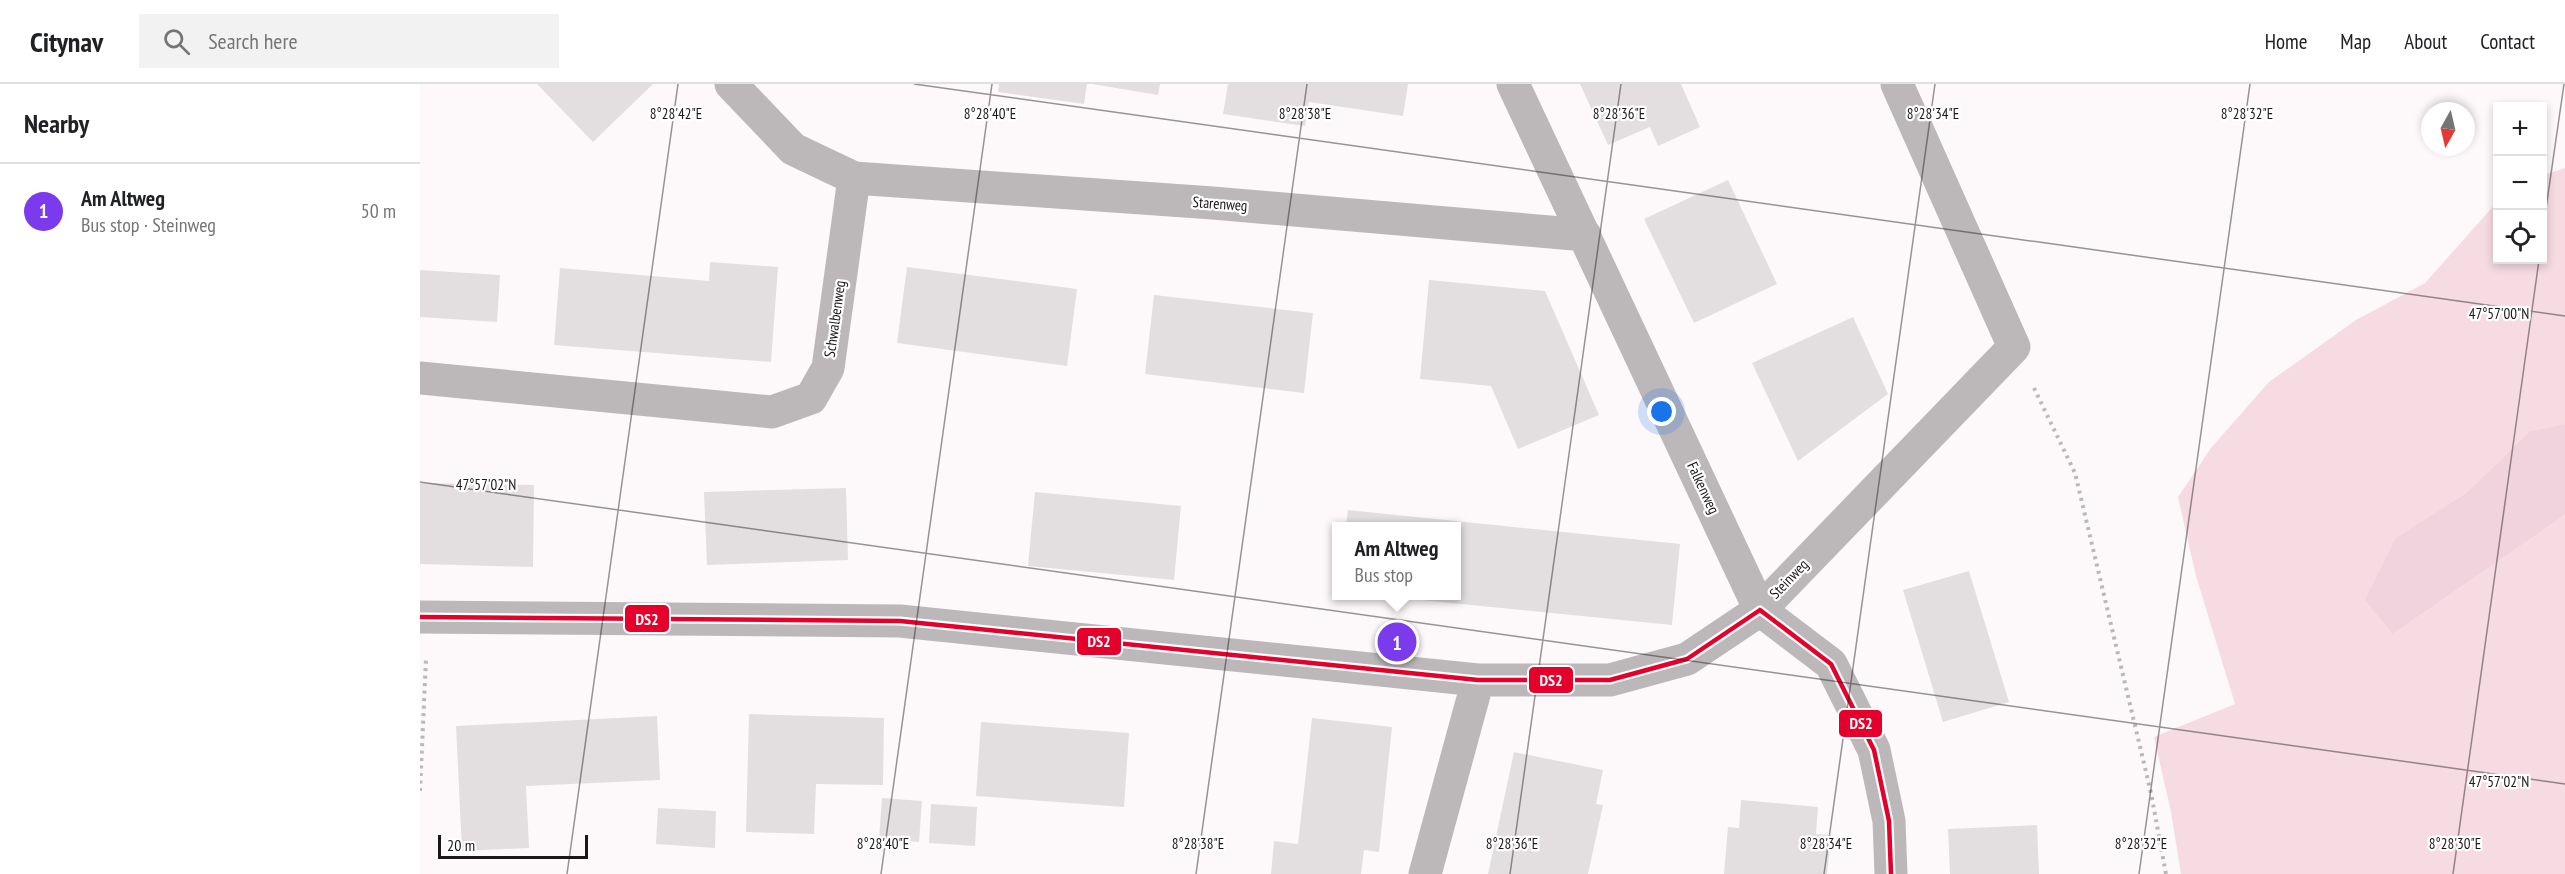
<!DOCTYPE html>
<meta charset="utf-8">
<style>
:root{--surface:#fff;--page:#f2f2f2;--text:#202124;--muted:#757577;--line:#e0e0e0;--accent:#7c3aed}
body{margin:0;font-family:"PT Sans Narrow",sans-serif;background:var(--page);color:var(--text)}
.controls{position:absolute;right:18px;top:18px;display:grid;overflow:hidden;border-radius:0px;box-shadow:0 3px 9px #0003}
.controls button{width:54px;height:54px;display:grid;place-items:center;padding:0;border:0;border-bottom:2px solid var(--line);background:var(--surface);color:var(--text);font:30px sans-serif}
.compass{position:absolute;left:2001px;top:18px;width:54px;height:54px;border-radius:50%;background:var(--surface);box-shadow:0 3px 9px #0003;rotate:188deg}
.scale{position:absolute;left:18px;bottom:15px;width:150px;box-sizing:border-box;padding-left:6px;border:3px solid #1b1718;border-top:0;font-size:16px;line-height:21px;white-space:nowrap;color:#1b1718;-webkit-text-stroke:4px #fff;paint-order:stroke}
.you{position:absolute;left:1242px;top:328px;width:21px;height:21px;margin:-15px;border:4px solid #fff;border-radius:50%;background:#1a73e8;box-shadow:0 0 0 9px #1a73e833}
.badge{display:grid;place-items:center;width:39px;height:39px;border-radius:50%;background:var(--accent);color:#fff;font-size:20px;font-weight:700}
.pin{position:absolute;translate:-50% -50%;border:3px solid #fff;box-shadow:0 2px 6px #0006}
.popup{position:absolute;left:912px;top:438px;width:129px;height:78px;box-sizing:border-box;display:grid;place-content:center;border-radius:0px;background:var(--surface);filter:drop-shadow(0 2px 4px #0005);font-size:20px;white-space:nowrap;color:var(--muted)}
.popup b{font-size:22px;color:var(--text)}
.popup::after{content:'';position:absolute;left:50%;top:100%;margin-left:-12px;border:12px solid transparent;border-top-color:var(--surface)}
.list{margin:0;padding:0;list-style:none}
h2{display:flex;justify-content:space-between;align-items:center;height:78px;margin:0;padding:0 24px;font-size:26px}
h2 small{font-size:20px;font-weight:400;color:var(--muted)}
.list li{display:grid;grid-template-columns:39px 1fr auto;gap:18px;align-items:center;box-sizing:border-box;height:96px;padding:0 24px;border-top:2px solid var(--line)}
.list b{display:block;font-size:22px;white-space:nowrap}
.list p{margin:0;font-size:20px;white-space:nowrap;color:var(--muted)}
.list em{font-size:20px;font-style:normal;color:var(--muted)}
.icon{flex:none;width:33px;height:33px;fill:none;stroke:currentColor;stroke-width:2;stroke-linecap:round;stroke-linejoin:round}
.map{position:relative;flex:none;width:2145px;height:790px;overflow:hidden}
header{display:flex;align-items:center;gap:36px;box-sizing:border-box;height:84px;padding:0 30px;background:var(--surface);border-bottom:2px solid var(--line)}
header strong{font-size:28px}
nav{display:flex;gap:33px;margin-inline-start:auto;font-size:21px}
.search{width:420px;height:54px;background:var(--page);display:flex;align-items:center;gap:15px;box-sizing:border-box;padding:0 21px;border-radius:0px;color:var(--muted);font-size:22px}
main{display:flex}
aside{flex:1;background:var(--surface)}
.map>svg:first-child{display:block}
</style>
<header>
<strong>Citynav</strong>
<div class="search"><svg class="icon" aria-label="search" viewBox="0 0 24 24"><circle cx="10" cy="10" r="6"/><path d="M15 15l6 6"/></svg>Search here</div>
<nav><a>Home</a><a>Map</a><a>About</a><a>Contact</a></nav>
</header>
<main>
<aside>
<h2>Nearby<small></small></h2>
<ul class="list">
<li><span class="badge">1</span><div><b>Am Altweg</b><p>Bus stop · Steinweg</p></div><em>50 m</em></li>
</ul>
</aside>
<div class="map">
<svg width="2145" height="790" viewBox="0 0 2145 790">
<rect width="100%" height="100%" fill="#fdf9fb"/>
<path fill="#f6dbe3" d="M2145 84V340L2110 347 2046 409 1977 454 1973 550 2145 431V790H1761L1751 728 1734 653 1815 620 1776 492 1758 413 1791 364 1849 298 1936 236 2005 199 2077 118 2078 176H2122L2123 91Z"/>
<path fill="#f0d3dc" d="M2145 340V431L1973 550 1945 516 1976 454 2046 409 2110 347Z"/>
<path fill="#e3dfe1" d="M117 0H233L173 58Z
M579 0H667L664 20 578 8Z
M672 0H740L738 11Z
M808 0H988L983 32 889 18 885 42 803 30Z
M1160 0H1261L1280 43 1238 62 1230 43 1188 61Z
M1308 96 1357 200 1274 239 1224 135Z
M290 178 358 183 351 278 134 261 140 184 289 197Z
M487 183 657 205 647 282 477 259Z
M0 186 80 191 77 238 0 233Z
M1009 196 1125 207 1179 331 1098 365 1071 302 1000 295Z
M734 211 893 229 884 309 725 290Z
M1433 233 1468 310 1378 377 1332 279Z
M0 399 114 401 113 483 0 480Z
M426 404 428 476 287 481 284 408Z
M615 408 761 422 754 496 608 482Z
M928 426 1260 460 1252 541 971 513 1037 512V442H926Z
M1549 487 1589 618 1523 638 1483 506Z
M329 630 464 634 463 701 396 700 394 750 326 748Z
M237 632 240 696 106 702 109 764 42 767 36 642Z
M892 634 972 643 959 768 944 766 941 790H851L854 757 878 760Z
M561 638 709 649 704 723 556 712Z
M1094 668 1183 686 1176 720 1183 721 1168 790H1068Z
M462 714 502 717 499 758 459 755Z
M1321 716 1398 723 1396 750 1411 751 1407 790H1304L1308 743 1319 744Z
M511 720 557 723 555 762 509 759Z
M238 724 296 727 295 764 236 760Z
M1617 741 1619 790H1530L1528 745Z"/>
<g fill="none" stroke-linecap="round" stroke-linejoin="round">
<path stroke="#bbb8ba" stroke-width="4" stroke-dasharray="3 4.5" stroke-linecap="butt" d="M1614 304 1655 389 1731 709 1746 790
M0 707 6 575"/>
<path stroke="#bcb8ba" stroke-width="33" d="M1093 0 1340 526 1411 580 1454 666 1469 737 1471 790
M434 94 793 119 1165 151
M0 294 352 328 391 314 408 284 434 94 373 65 311 0
M0 533 480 537 1058 596H1190L1267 575 1340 526 1594 263 1477 0
M1005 790 1058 596"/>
<g stroke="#fff" stroke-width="9">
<path id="bus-1" d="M1340 526 1411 580 1454 666 1469 737 1471 790
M0 533 480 537 1058 596H1190L1267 575 1340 526"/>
</g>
<use href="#bus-1" stroke="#e4002b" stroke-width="4.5"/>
</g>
<path fill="none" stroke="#1b1718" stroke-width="1.5" stroke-opacity="0.45" d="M494 0 2145 232M2122 152 2144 0M0 398 2145 700M147 790 258 0M461 790 572 0M776 790 887 0M1090 790 1201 0M1404 790 1515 0M1719 790 1830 0M2033 790 2119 176"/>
<g text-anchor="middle" stroke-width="4.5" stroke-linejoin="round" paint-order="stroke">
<g font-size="15" fill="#1b1718" stroke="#fff">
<text transform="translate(800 120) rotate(4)" y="5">Starenweg</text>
<text transform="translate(415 235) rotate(-82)" y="5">Schwalbenweg</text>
<text transform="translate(1283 404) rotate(65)" y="5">Falkenweg</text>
<text transform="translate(1369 495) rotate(-46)" y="5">Steinweg</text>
</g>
</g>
<g font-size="15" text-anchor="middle" fill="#1b1718" stroke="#fff" stroke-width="4.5" stroke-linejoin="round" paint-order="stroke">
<text x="256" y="35">8°28'42"E</text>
<text x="570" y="35">8°28'40"E</text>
<text x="885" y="35">8°28'38"E</text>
<text x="1199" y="35">8°28'36"E</text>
<text x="1513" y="35">8°28'34"E</text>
<text x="1827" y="35">8°28'32"E</text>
<text x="2079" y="235">47°57'00"N</text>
<text x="66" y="406">47°57'02"N</text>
<text x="2079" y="703">47°57'02"N</text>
<text x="463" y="765">8°28'40"E</text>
<text x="778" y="765">8°28'38"E</text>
<text x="1092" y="765">8°28'36"E</text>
<text x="1406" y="765">8°28'34"E</text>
<text x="1721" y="765">8°28'32"E</text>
<text x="2035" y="765">8°28'30"E</text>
</g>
<g stroke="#fff" stroke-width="2">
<rect x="204" y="520" width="46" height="29" rx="6" fill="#e4002b"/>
<rect x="656" y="543" width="46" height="29" rx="6" fill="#e4002b"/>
<rect x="1108" y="582" width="46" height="28" rx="6" fill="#e4002b"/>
<rect x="1418" y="625" width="45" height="29" rx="6" fill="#e4002b"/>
</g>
<g font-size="16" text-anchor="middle" font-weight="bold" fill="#fff">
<text x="227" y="541">DS2</text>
<text x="679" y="563">DS2</text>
<text x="1131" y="602">DS2</text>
<text x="1441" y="645">DS2</text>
</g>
</svg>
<div class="controls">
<button>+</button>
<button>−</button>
<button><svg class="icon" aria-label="locate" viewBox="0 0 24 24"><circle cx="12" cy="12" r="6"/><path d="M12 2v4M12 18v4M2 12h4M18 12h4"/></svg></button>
</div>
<svg class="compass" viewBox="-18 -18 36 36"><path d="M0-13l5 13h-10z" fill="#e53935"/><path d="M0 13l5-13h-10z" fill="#757577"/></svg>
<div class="scale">20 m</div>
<div class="you"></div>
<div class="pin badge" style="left:977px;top:558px">1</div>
<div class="popup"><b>Am Altweg</b>Bus stop</div>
</div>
</main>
